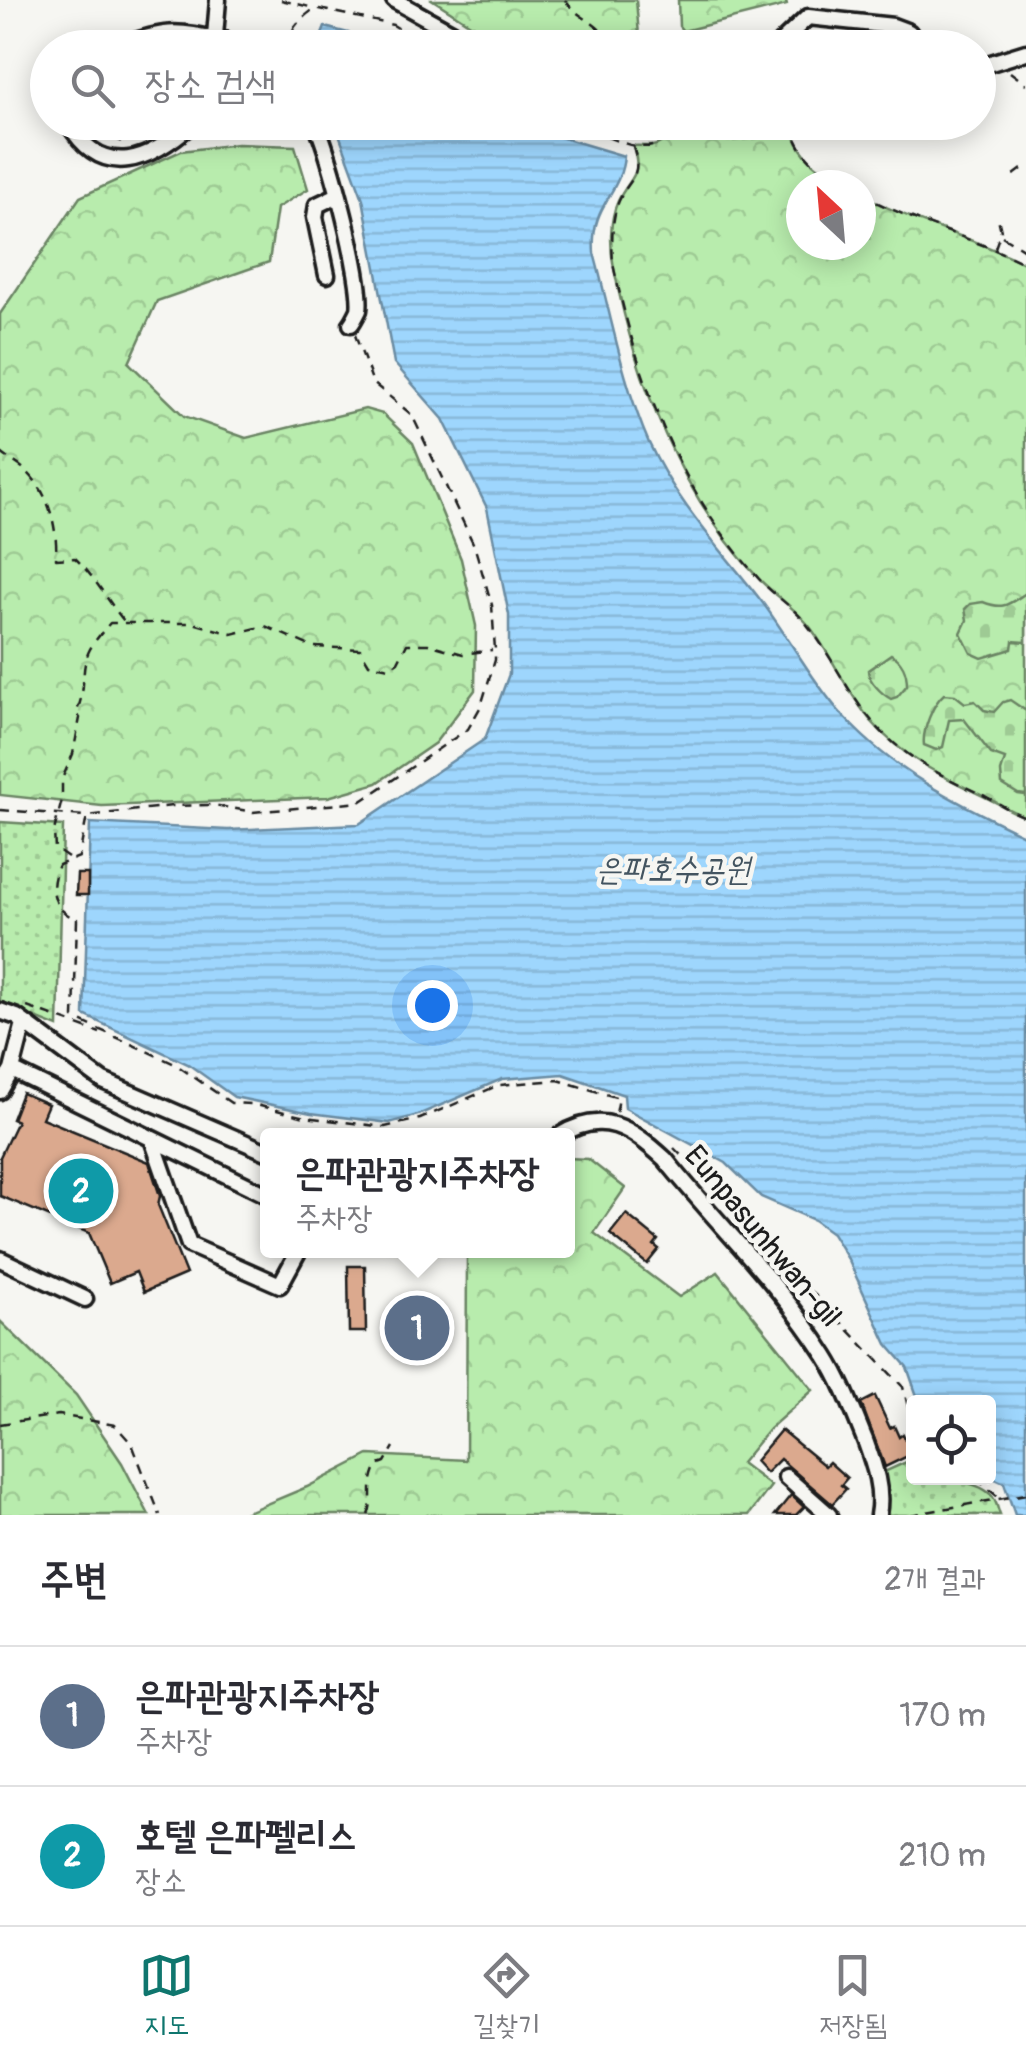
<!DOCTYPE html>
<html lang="ko">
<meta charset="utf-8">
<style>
:root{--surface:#fff;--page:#f7f7f7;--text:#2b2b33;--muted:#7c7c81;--line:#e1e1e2;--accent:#0f766e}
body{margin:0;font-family:Pangolin,"Poor Story",sans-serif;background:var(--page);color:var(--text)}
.controls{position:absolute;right:30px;bottom:30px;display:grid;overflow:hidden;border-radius:10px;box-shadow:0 5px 25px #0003}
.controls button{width:90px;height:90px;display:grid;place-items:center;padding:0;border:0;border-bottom:2px solid var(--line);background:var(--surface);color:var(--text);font:50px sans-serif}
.compass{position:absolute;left:786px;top:170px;width:90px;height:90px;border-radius:50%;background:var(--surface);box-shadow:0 5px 25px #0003;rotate:334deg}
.you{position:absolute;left:432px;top:1005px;width:35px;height:35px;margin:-25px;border:8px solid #fff;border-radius:50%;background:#1a73e8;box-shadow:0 0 0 15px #1a73e833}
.badge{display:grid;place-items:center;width:65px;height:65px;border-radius:50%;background:var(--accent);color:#fff;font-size:32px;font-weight:700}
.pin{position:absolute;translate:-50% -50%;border:5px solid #fff;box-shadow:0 2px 10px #0006}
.popup{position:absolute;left:260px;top:1128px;width:315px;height:130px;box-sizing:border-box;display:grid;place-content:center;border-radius:10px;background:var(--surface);filter:drop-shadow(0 2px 8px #0005);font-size:32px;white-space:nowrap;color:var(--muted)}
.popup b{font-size:38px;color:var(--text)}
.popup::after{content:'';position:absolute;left:50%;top:100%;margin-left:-20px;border:20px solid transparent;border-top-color:var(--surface)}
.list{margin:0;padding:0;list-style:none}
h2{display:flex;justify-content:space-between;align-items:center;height:130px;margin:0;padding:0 40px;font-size:42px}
h2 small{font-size:32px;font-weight:400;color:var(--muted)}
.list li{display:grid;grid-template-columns:65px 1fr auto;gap:30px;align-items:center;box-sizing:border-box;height:140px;padding:0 40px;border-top:2px solid var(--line)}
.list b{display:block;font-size:38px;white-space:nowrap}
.list p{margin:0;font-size:32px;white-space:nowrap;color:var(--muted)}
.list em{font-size:32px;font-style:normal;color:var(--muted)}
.icon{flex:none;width:55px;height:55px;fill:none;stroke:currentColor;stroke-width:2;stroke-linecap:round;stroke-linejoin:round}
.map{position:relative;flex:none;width:1026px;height:1515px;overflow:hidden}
.search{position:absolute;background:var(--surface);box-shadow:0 5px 25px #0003;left:30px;right:30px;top:30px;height:110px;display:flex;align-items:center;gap:25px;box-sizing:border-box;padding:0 35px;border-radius:55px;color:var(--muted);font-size:38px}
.sheet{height:410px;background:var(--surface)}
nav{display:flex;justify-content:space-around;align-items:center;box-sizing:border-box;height:140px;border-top:2px solid var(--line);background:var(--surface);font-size:28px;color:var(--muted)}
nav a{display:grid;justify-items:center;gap:5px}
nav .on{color:var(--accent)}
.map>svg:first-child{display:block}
</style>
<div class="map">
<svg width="1026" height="1515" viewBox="0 0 1026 1515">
<defs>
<pattern id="grass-dots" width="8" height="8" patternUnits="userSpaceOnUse" patternTransform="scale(2.5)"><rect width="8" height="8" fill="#b8ecad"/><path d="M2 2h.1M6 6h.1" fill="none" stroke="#9eca94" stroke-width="1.8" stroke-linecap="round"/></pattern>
<pattern id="forest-crowns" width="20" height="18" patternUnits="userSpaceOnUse" patternTransform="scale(2.5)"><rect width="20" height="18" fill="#b8ecad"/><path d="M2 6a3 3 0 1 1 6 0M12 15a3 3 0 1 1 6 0" fill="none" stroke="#9eca94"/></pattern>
<pattern id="cemetery-stones" width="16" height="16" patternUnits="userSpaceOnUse" patternTransform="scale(2.5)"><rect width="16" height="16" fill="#b8ecad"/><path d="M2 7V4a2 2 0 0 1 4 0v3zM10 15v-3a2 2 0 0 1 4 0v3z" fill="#9eca94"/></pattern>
<pattern id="water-rules" width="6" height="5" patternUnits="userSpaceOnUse" patternTransform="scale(2.5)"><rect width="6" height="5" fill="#9ed6fd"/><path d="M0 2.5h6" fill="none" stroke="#88b7d8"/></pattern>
</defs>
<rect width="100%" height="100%" fill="#f6f6f2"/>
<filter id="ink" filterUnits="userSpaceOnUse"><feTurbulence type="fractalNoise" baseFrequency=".01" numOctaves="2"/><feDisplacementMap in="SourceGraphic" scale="20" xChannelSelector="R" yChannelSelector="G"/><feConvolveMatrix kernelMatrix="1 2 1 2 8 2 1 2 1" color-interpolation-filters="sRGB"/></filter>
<g filter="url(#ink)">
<path fill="url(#grass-dots)" stroke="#6a8464" stroke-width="2.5" d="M0 822 63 826 58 1027 0 1004Z
M913 1459 914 1478C934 1478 983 1479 994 1499 997 1504 998 1510 1000 1515H887L884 1472Z"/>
<path fill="url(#forest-crowns)" stroke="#6a8464" stroke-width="2.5" d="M433 0H636L640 47H506Z
M678 0H785L787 5 683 31 679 26Z
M794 134C802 159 822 171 844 185H801V245H861V195C914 223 972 237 1026 264V817C1011 812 999 803 985 797 944 777 903 758 872 722 847 693 833 657 810 627 795 608 777 597 760 580 681 498 635 379 614 268 610 248 609 220 618 201 630 176 643 177 633 146 649 145 657 150 667 136L729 141Z
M237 144 295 146 308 189 277 208 269 262 157 301 129 363 184 416 246 438 365 409 383 414 413 443 461 559 476 626 475 690 435 743 377 783 328 797 102 806 0 795V314L80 197 181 151Z
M567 1158 588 1159 625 1188 594 1233 679 1297 718 1272 813 1390 769 1429 741 1463 771 1486 749 1515H240L307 1487 369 1455 466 1460 467 1251 567 1250Z
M0 1321 76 1395 122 1463 149 1515H0Z"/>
<path fill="url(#cemetery-stones)" stroke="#6a8464" stroke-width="2.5" d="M1026 593V642L1013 641 1012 649 982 658 971 653 961 633 967 620 965 609 970 604 983 602C1004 610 1007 605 1026 593Z
M891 654C902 660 907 672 907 685L897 697 891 699C882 694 868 681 868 670Z
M944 694 955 695 965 703 975 701 984 710 994 712 1003 702 1010 700 1026 711V795L1018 794 1002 784 1001 772 1005 759 991 754 964 719 949 720 943 747 936 750 924 745C922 731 933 703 944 694Z"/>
<path fill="url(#water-rules)" stroke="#6a8ca3" stroke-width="2.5" d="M325 27 375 40 387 47H317Z
M335 123H513L624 156C621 195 590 204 594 253 611 315 623 384 649 443 676 502 720 548 759 598 787 634 808 675 838 710 889 770 957 803 1026 836V1515H1015L1004 1483 989 1476 988 1402H919L907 1367 887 1344 848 1259 832 1233 814 1220 761 1197 726 1163 625 1108 624 1095 563 1074 502 1079 418 1115 389 1123 311 1113 234 1097 188 1064 84 1015 90 823 228 830 359 824 485 739 509 674V615L487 508 443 419 394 363 363 199Z"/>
<path fill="#dba98e" stroke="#1c1c1c" stroke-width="2.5" d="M95 122H133L120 141Z
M77 874H88V895H76Z
M22 1093 48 1104 42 1118 149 1162 160 1196 158 1205 186 1274 144 1292 136 1272 110 1283 89 1233 0 1196V1157L17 1121 12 1119Z
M626 1214 658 1240 654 1245 659 1249 647 1264 610 1234Z
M348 1266H365L366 1332H349Z
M875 1396 890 1428 894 1426 899 1437 903 1434 912 1454 885 1467 861 1403Z
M781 1430 825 1466 829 1462 847 1478 841 1485 846 1489 832 1504 780 1459 766 1473 755 1461Z
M791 1495 804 1507 796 1515H775Z"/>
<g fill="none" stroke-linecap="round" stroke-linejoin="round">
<g stroke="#1c1c1c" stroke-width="21">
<path id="minor" d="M394 0 480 48
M215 36 245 48
M116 48C155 33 174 28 215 40
M214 48 218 0
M775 48 808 17 893 26 909 32 919 48
M978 67 1026 52
M68 122C103 183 151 160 194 122
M315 122C329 148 364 284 359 310 358 312 352 323 351 324
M327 275 315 217 317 205 338 195
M0 1011 17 1017 103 1081 267 1152
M12 1070 267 1195
M0 1091 12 1070 24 1023
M559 1136C603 1108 631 1128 665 1159 718 1225 781 1285 826 1356 842 1381 854 1413 865 1440 874 1465 883 1489 878 1515
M152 1139 189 1245 280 1285 299 1250
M0 1259 85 1299
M786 1477 829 1515"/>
</g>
<path stroke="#1c1c1c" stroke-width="2.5" stroke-dasharray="10 8" stroke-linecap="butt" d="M281 0 314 8
M565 0C580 22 600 19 611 48
M289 48C289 27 300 20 315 8L393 25 430 48
M1010 72 1026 84
M575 122C601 133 665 172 668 122
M790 122C800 156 815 167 844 185
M633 146C644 180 626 179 617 206 611 225 612 245 613 264 639 382 676 486 759 579 774 596 794 607 808 626 832 656 847 692 872 721 902 757 944 777 985 796 999 803 1011 812 1026 817
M1014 175 1026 166
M861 194C913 223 972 237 1026 264
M1002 236 1026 251
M995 248 1001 231 997 214
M355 335 373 383 412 415 474 545 492 605 495 650V660L481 706 468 729 360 802 253 812 214 805 172 806 87 816 79 857 59 865C48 887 52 911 77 919L74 1018 175 1064 231 1103 252 1104 305 1117 385 1127 420 1119 499 1085 558 1080 619 1098 616 1114
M0 452C8 459 19 464 26 471 49 492 58 528 56 559L75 558C95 577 107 600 124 621
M0 810 85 816
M68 858 55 849 54 831 62 800V779L73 754 80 718 76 713C88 687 79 670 90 649 95 640 103 631 110 623H193L232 634 265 626 312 647 360 649 369 664 389 668 398 662 407 644H428L463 654 492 650
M27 1007 100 1033
M674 1148 903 1387 914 1430
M0 1424 59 1415 115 1425 132 1444 160 1515
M976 1478 998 1497
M368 1515C375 1498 366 1488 377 1465L385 1462 394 1447
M910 1515 1026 1494"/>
<use href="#minor" stroke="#f6f6f2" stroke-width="14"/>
</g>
</g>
<g text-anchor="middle" stroke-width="9" stroke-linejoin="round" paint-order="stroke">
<g font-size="30" fill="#1c1c1c" stroke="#f6f6f2">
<text transform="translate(763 1236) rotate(50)" y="10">Eunpasunhwan-gil</text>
</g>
<g font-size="32" font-style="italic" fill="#435460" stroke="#f6f6f2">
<text x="673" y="880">은파호수공원</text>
</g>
</g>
</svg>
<div class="controls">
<button><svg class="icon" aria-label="locate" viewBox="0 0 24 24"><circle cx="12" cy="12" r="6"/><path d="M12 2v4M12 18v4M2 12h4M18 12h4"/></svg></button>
</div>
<svg class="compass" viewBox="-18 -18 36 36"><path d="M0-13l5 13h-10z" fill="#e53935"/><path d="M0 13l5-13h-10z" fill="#7c7c81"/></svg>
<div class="you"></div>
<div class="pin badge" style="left:417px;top:1328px;background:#5c6f8a">1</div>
<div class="popup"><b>은파관광지주차장</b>주차장</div>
<div class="pin badge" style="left:81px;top:1191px;background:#0f9aa8">2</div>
<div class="search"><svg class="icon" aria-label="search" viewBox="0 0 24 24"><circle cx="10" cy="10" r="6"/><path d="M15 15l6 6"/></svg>장소 검색</div>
</div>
<section class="sheet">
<h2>주변<small>2개 결과</small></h2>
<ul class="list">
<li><span class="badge" style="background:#5c6f8a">1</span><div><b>은파관광지주차장</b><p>주차장</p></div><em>170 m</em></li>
<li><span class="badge" style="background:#0f9aa8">2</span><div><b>호텔 은파펠리스</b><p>장소</p></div><em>210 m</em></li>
</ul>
</section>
<nav>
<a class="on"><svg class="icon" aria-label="map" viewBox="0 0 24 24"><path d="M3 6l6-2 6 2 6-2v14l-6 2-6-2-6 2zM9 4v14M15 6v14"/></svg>지도</a>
<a><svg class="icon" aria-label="directions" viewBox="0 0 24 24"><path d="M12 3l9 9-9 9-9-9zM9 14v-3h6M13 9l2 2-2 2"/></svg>길찾기</a>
<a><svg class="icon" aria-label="saved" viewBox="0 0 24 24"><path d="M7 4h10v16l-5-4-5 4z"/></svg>저장됨</a>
</nav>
